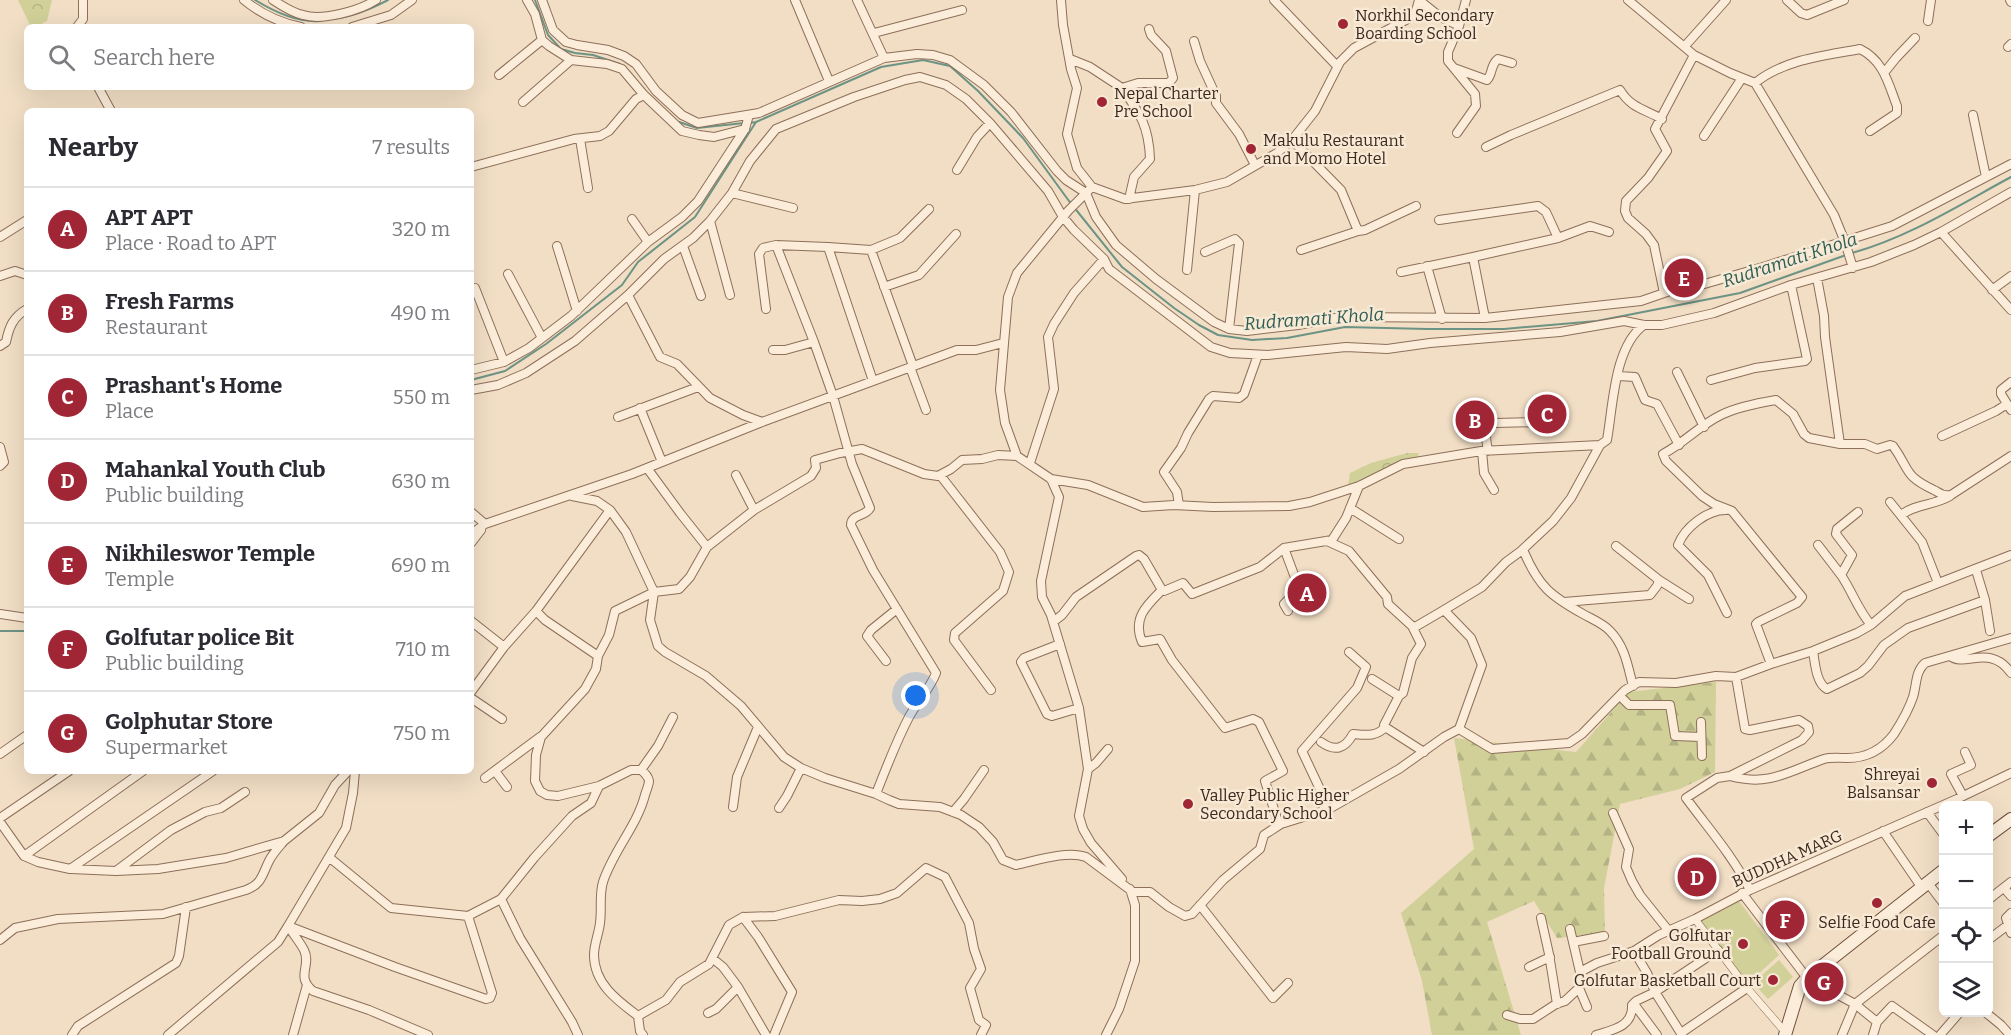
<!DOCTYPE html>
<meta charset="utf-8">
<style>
:root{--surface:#fff;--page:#f2f2f3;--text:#2b2b33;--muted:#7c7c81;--line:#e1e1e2;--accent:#a02636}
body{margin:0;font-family:Bitter,serif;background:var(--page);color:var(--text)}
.controls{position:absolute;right:18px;bottom:18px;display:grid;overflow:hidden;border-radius:9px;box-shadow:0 6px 24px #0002}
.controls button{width:54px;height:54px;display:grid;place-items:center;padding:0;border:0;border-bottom:2px solid var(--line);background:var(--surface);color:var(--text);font:30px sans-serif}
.you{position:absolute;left:916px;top:696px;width:21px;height:21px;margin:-15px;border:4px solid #fff;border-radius:50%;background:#1a73e8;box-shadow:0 0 0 9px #1a73e833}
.badge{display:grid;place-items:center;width:39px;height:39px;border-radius:50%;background:var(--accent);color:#fff;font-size:20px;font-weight:700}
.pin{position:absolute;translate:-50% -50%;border:3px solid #fff;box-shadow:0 2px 6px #0006}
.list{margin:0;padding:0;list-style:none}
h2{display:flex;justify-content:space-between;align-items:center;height:78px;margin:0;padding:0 24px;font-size:26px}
h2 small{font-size:20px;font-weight:400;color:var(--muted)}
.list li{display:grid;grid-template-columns:39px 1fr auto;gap:18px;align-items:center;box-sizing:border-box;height:84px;padding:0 24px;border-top:2px solid var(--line)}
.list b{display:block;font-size:22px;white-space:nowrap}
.list p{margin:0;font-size:20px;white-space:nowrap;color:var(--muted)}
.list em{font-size:20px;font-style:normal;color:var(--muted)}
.icon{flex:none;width:33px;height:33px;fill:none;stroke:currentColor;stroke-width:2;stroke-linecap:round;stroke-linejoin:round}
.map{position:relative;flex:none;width:2011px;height:1035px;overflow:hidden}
.search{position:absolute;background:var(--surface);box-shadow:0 6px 24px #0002;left:24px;top:24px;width:450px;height:66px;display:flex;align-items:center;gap:15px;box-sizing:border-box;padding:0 21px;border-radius:9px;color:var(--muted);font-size:22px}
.panel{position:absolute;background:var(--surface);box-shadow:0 6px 24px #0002;left:24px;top:108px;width:450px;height:666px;border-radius:9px}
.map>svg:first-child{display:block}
</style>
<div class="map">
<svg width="2011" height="1035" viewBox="0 0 2011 1035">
<defs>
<pattern id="forest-firs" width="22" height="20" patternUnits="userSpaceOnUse" patternTransform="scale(1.5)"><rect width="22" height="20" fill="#d0d098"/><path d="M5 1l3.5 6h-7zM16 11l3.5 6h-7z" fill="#b4b383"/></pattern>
<pattern id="park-crowns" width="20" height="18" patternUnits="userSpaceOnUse" patternTransform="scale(1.5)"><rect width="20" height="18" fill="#d0d098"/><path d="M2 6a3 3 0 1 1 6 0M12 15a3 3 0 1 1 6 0" fill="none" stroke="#b4b383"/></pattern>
</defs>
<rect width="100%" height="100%" fill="#f1dec5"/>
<path fill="#d0d098" d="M1736 897 1779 955 1745 986 1695 919Z
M1779 960 1793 977 1768 999 1753 983Z"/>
<path fill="url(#forest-firs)" d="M1716 682 1715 772 1680 789 1620 804 1604 888 1605 933 1557 938 1534 901 1487 922 1521 1035H1432L1422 981 1401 913 1474 849 1454 738 1576 752 1629 692Z"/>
<path fill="url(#park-crowns)" d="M18 0H52L47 21 35 27H31Z
M1407 453H1418L1419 459 1408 458 1348 486 1350 473 1371 463Z"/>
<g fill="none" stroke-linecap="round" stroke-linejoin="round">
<path stroke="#6d9385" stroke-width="2" d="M255 0C273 11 299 23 320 21
M535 0 548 35 561 49 575 53 593 55 620 64
M331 19C351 17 371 9 388 0
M679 122 697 128 744 123
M749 123 756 122 881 67 923 60 950 66 978 91 1023 138 1069 201 1122 267 1174 308 1199 325 1218 335 1252 340 1287 338 1345 327 1427 329H1504L1597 321 1740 293 1846 255
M1852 253C1909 237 1959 205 2011 177
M471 380 505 371 546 344 622 285 638 262 695 217 756 122
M0 631H27"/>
<g stroke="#8d6f5a" stroke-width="8">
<path id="pedestrian" d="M1695 919 1747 988 1786 1033"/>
</g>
<g stroke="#8d6f5a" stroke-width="10">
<path id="minor" d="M244 0C261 14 281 23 301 27
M273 0C282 6 293 13 303 15 322 21 359 11 376 0
M527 0 535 14 542 40 549 46 571 60 607 64 622 69 644 95 682 131 699 135 714 137 745 129
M542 0 553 30 566 42 577 45 608 50 624 56 636 64 656 91 682 115 698 123 759 113 884 58 917 54 933 55 950 60 984 85 1011 112 1057 171 1066 180 1086 193 1096 217 1116 245 1156 279 1214 322 1229 329 1247 331 1298 325 1341 317 1485 318 1641 301 1670 291 1694 287 1763 267 1892 226 2011 164
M795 0 829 81
M857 0 884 58
M1061 0 1063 25 1071 69 1077 88 1067 134 1077 168 1092 187
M1274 0 1337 66
M1419 0 1439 16 1459 26
M1628 0 1694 55 1655 129 1667 151 1648 178 1626 201 1625 211 1628 218 1646 234 1654 245 1664 293
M1787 0 1801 13 1807 15 1844 0
M2010 0 2011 2
M1928 21 1931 0
M77 27 83 19V0
M352 27 391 15 412 0
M874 33 962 10
M1194 41 1200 61 1216 96V103L1239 134 1255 165
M1685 46 1726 0
M2008 47 2011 44
M1694 55 1730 73 1755 83 1834 215 1845 242 1853 268
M1070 59 1090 67 1122 88 1138 83H1169L1173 78 1166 51 1151 35 1149 29
M1454 68 1487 80C1493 74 1490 65 1498 59L1512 63
M1884 73 1896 58 1915 38
M499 75 542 40
M1755 83C1785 59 1824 56 1860 49 1884 61 1888 83 1897 106V113L1870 131
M98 87 111 111
M1122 88C1140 113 1149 127 1150 159L1134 177 1129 199
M523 102 571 60
M1973 115 1986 177
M1457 133 1476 106 1475 94 1448 61V52L1459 26 1466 0
M1704 136 1742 78
M580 139 588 188
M1292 140 1341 190 1358 231
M1486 147 1511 135 1620 90C1631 108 1644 109 1662 119
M471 167 574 139 600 136 609 131 636 99 644 95
M957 170 977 137 990 123
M732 193 793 208
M632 219 648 242
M1439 220 1538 206 1546 212 1558 238 1473 257
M710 221 730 295
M1941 232 2011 310
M0 237 27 220
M1558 238 1590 226 1609 232
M776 245 814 342
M557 246 577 311
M683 246 701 296
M871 250 913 366
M1301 250 1358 231 1365 230 1416 206
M1205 252 1235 239 1239 243 1229 329
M1427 266 1442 319
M1187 270 1195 190
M1401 272 1473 257 1485 318
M508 274 542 338
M0 276 15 271 27 275
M1817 278 1824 316 1825 337 1840 444
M884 287 919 275 956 234
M475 288 504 362
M1992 290 2011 276
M628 295 660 357 677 364 710 398 743 415 762 422
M766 309 759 254 763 248 776 245 828 247
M0 346 6 342C9 327 13 317 27 309
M773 350H785L814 342 833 396 852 464 870 508C865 517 851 514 851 525L873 570 936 673C930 689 917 702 909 717 896 742 886 768 876 794
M910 367 926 410
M471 370 504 362 529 348 571 316 648 242 682 217 698 201 745 129 749 115
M1677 372 1704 427
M1618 376 1635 377 1645 400 1657 404 1679 445
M1711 380 1755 368 1805 361 1807 359 1791 285
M873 381 828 247 871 250 900 238 929 209
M2011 382 2001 390V394L2011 410
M471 390 498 385 526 373 575 341 628 295 664 259 693 238 710 221 732 193 750 161 776 129 854 97 905 80 920 77 946 85 966 99 990 123 1048 191 1063 217 1074 230 1104 259 1109 269 1211 347 1230 353 1268 355 1346 347 1387 349 1430 343 1560 332 1624 321 1644 325H1662L1714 313 1791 285 1871 262 1914 245 1941 232 2011 192
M640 408 662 462
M618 417 698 387
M1942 436 1996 411 2007 404
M0 447 4 462 0 466
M1482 451 1484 473 1494 490
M1488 451C1486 439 1483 429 1495 423L1543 422
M2011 456 1951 495C1943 496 1941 494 1934 490 1903 475 1911 471 1893 446L1890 445 1877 449 1865 444H1840L1809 438 1804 434 1793 414 1776 400C1758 403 1737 407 1721 415 1700 425 1684 443 1663 454L1666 461 1702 496 1714 504 1732 511 1802 597 1797 603 1758 622 1756 624 1771 664 1813 651 1857 633 1871 625 1905 596 2011 555
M1030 463 1054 389 1048 337 1054 324 1074 293 1104 259
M647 468 680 513 707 547
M736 475 754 510
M940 475 1000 552 1009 572 1003 591 955 633 954 640 991 690
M1051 479 1088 485 1143 507 1174 505 1213 507 1289 506 1310 502 1359 486 1403 464 1481 451 1600 445 1607 440C1613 407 1614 346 1644 325
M572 496 597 501 610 510 626 532 654 592 650 620 658 646 665 652 706 676 741 706 784 757 801 768 825 778 876 794 889 800 899 804 940 807 961 815 979 827 993 842 1003 860 1016 865C1035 861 1067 850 1086 857L1133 892H1150L1169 907 1185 916 1192 914 1223 880 1260 849 1264 835 1281 824 1329 809 1399 769 1444 737 1459 729 1492 749 1569 743 1582 734 1625 690 1639 682 1676 683 1716 676 1736 677 1771 664
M1890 502 1922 542 1938 583
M1179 505 1177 492 1164 472 1181 448 1188 433 1209 399 1213 396 1239 398 1244 394 1258 355
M1350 508 1399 539
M1726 510C1707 510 1685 527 1678 545L1708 575 1727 613
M471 512 485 524
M1858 512 1837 529 1836 534 1852 555 1841 575C1852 591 1858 610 1871 625
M1901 515C1917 503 1933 506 1950 496
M471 534 485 524 632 474 762 422 957 350H976L1003 343
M1327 541 1349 551 1387 597 1388 604 1412 626 1415 627 1444 610
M471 543 481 530
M1818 545 1841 575
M1616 546 1659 580 1689 599
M1284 548 1299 588 1284 604 1288 611
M1521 551 1553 521 1571 498 1600 445
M1976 570 1985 600 1990 631
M1299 588 1309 580
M1162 590C1147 605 1132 618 1142 642L1160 639 1172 660 1225 728 1253 719 1259 722 1283 771 1265 781 1279 825
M1564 602 1650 595 1657 586 1659 580
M536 611 545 620 598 656
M0 614 27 618
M471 621 504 647
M1053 622 1062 615 1076 597 1136 556 1139 555 1144 559 1162 590 1164 591 1183 583 1192 594 1260 567 1284 548 1332 540 1346 518 1359 486
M1060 644 1024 658 1021 662 1047 714 1052 716 1079 708
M1813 651C1815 663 1816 683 1827 689L1860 673 1868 666 1884 645 1908 628 1985 600
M1950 656C1965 668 1990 643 2011 673
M886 661 867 636 871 630 897 609
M1736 677 1745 729 1750 730 1799 720 1808 726 1809 732 1802 740 1730 776 1717 778 1686 798C1708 828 1733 856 1750 890
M1372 679 1399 696 1403 693 1412 658 1421 644 1412 626
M471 692 504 647 536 611 610 510
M1399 696 1384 725 1385 727 1424 752
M1620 696 1629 705H1670L1675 736 1701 737
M471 698 502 719
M1701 722 1702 756
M1459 729 1482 665 1471 638 1444 610 1482 587 1506 562 1521 551 1524 552C1539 587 1551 596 1583 614 1592 619 1604 624 1610 631 1625 646 1628 667 1633 686
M1321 742C1335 752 1345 749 1353 734 1365 735 1377 737 1385 727
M0 754 27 735
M1088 769 1096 763 1108 749
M641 770 658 746 673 717
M355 771 353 793 346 828 288 926C293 934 300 942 304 950 312 966 295 976 313 991L369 1010 428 1035
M495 771 507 787
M1730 776C1769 787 1789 771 1824 759 1831 757 1839 758 1847 758 1867 758 1882 750 1894 734 1901 723 1909 709 1913 697 1917 684 1915 672 1925 663L2011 638
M485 778 540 737
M1963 796 1951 774 1971 765 1965 752
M733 807 737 777 758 727
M779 808 787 796 801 768
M1323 811 1326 802 1302 751 1357 688 1366 667 1349 652
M953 812 964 799 984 770
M1927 812 1944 835
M1613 813 1629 849 1626 867 1632 881 1640 895 1668 930
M0 818 69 771
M0 822 24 856 38 862 70 869 213 771
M1883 831 1922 888
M24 856 143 771
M330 858 391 908 468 916 501 899
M71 869 116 871 171 830 205 812 221 808 245 792
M116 871 158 869 226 858 284 841 319 813 335 785 348 771
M1122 879 1091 843 1083 829 1079 816 1088 769 1079 708 1051 615 1042 597 1041 581 1059 497 1051 479 1017 456 1005 423 1000 390 1008 297 1017 273 1068 211 1092 187 1125 199 1195 190 1227 182 1277 153 1292 140 1315 111 1340 62 1354 48 1415 15 1419 0
M1928 883 1944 904
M2004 888 2011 896
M1742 893 1807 978 1855 1004 1842 1035
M1988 900 2011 882
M1200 905 1273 998 1288 983
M2011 913 2006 918 2011 933
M743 917 775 916 839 900 862 901 880 899 897 893 926 868 945 877 969 923 974 949 981 969 970 988 979 1020 986 1025 981 1035
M1541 918 1549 954 1557 1004
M1570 929 1580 972
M0 940 15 928 58 919 163 914 246 890C262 884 262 875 269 861 273 853 279 847 284 841
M1988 940 2008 925
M1573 942 1604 936
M1529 967 1550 957
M738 987 766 1035
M1579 988 1587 1007
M1634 1004 1657 1035
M1985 1012 2001 1025 2010 1035
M708 1013 716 1009 738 987 723 967 712 958
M1507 1015 1520 1019H1533L1556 1004 1565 1001 1579 988 1580 972 1597 963 1634 951
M638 1016 640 1031 643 1035
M1877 1022 1892 1006 1933 1035
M1681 1033 1747 988
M72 1035 78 1026 176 963 179 956 186 907
M168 1035 278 942 288 926 395 967 486 999 490 998 492 993 468 916
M293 1035 307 985
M578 1035 572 1022 520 938 501 899 534 858 572 816 591 803 599 786
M774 1035 792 992 758 937 743 917 729 925 709 964 680 982 666 1000 638 1016C618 1001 594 984 594 955 594 944 599 933 600 923 602 909 599 895 603 882 613 851 637 826 645 795 646 791 649 785 649 781 648 776 645 773 641 770H631L599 786 558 796 547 795 540 791 535 781 536 755 541 737 585 689 596 669 598 656 609 635 615 611 654 592 679 589 690 577 707 547 754 510 811 476 816 468 815 460 840 453 862 449 924 474 938 476 951 469 962 460 982 459 998 455 1017 456
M1106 1035 1119 1009 1135 961V905L1130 889
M1596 1035C1612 1030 1633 1027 1632 1005L1636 1001 1655 992 1718 950
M1682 1035 1655 992 1647 973 1634 951 1659 935 1695 919 1750 890 1957 799 2011 773
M1873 1035 1877 1022 1855 1004 1944 935
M1940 1035 1960 1012"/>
</g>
<g stroke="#6f503d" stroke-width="14">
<path id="secondary" d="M1988 836 2011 819
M1785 1035 1800 986 1807 978 1944 870"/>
</g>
<use href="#pedestrian" stroke="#fbedd9" stroke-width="7"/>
<use href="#minor" stroke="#fbedd9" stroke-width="8"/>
<use href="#secondary" stroke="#fbedd9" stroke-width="12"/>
</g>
<g fill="#a02636" stroke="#f8e9d5" stroke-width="2">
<circle cx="1343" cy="24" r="6"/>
<circle cx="1102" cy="102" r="6"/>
<circle cx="1251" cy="149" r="6"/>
<circle cx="1932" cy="783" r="6"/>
<circle cx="1188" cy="804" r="6"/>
<circle cx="1877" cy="903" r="6"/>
<circle cx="1743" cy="944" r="6"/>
<circle cx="1773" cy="980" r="6"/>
</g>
<g text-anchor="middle" stroke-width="5" stroke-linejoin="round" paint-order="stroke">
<g font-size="16" fill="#3c291e" stroke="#f8e9d5" text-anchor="start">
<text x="1355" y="21">Norkhil Secondary<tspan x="1355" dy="18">Boarding School</tspan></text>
<text x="1114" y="99">Nepal Charter<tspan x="1114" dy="18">Pre School</tspan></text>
<text x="1263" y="146">Makulu Restaurant<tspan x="1263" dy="18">and Momo Hotel</tspan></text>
<text x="1920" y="780" text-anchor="end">Shreyai<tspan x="1920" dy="18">Balsansar</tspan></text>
<text x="1200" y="801">Valley Public Higher<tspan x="1200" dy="18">Secondary School</tspan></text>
<text x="1877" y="928" text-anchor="middle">Selfie Food Cafe</text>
<text x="1731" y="941" text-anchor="end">Golfutar<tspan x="1731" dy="18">Football Ground</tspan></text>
<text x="1761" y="986" text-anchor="end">Golfutar Basketball Court</text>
</g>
<g font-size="16" fill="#3c291e" stroke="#f8e9d5">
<text transform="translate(1787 858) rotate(-24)" y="6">BUDDHA MARG</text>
</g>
<g font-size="18" font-style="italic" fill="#2d5d54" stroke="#f8e9d5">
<text transform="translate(1790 260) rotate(-18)" y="6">Rudramati Khola</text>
<text transform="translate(1314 319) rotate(-4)" y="6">Rudramati Khola</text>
</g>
</g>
</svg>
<div class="controls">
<button>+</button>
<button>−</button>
<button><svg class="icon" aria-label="locate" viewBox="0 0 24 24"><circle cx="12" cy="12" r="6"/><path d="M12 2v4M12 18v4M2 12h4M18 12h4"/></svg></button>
<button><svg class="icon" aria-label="layers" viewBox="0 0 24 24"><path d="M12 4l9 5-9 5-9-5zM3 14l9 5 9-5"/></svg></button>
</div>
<div class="you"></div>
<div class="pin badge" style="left:1307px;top:593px">A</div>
<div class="pin badge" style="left:1475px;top:420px">B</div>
<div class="pin badge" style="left:1547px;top:414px">C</div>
<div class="pin badge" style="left:1697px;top:877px">D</div>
<div class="pin badge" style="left:1684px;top:278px">E</div>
<div class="pin badge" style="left:1785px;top:920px">F</div>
<div class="pin badge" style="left:1824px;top:982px">G</div>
<div class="search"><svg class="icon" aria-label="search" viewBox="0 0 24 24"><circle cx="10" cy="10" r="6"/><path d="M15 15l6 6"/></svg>Search here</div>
<section class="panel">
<h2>Nearby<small>7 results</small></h2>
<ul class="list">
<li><span class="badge">A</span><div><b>APT APT</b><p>Place · Road to APT</p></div><em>320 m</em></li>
<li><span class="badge">B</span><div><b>Fresh Farms</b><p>Restaurant</p></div><em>490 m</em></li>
<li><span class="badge">C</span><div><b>Prashant's Home</b><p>Place</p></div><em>550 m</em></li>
<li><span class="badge">D</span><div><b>Mahankal Youth Club</b><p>Public building</p></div><em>630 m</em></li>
<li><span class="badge">E</span><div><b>Nikhileswor Temple</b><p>Temple</p></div><em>690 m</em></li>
<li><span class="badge">F</span><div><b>Golfutar police Bit</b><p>Public building</p></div><em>710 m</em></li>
<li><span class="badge">G</span><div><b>Golphutar Store</b><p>Supermarket</p></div><em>750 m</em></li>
</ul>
</section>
</div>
